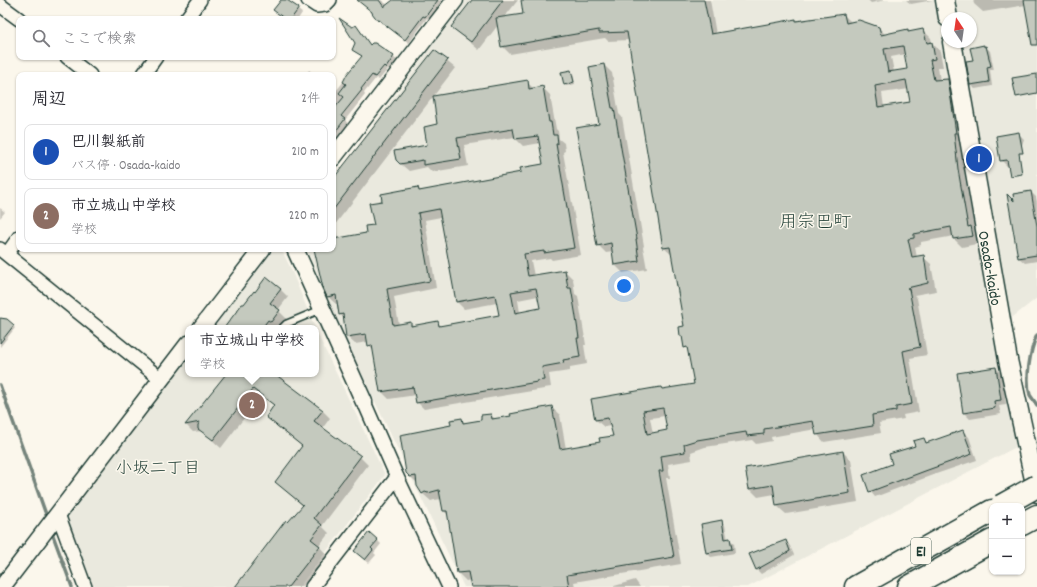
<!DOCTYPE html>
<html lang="ja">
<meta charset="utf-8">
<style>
:root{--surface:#fff;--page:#f2f2f3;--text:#2b2b33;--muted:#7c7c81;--line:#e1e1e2;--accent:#0b8043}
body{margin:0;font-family:Dekko,"Klee One",sans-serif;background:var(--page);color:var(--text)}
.controls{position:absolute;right:12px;bottom:12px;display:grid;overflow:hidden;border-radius:8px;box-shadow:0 1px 3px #0004}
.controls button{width:36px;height:36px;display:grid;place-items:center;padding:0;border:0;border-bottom:1px solid var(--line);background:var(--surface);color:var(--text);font:20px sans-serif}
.compass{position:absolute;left:941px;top:12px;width:36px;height:36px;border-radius:50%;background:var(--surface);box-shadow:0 1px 3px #0004;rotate:347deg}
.you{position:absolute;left:624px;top:286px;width:14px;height:14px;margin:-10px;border:3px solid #fff;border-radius:50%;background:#1a73e8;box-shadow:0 0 0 6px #1a73e833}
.badge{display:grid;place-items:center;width:26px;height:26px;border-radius:50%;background:var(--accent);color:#fff;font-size:13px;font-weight:700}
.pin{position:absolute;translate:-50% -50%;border:2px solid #fff;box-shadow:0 1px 4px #0006}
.popup{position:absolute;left:185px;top:325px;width:134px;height:52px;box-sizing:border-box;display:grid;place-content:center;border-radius:8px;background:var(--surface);filter:drop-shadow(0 1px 3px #0005);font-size:13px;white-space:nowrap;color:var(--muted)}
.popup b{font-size:15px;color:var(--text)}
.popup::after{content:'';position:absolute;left:50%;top:100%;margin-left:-8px;border:8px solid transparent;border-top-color:var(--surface)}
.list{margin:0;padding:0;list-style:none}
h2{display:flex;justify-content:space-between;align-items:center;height:52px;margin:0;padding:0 16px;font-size:17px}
h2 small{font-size:13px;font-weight:400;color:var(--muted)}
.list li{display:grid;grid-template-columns:26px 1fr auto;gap:12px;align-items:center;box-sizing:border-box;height:56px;margin:0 8px 8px;padding:0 8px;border:1px solid var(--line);border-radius:8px}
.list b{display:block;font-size:15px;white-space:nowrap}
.list p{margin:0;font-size:13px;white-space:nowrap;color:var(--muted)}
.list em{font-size:13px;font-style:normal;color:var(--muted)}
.icon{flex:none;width:22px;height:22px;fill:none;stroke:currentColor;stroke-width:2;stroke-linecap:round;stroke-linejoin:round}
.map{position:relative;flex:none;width:1037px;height:587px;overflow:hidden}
.search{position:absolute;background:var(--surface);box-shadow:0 1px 3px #0004;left:16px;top:16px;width:320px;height:44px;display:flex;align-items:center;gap:10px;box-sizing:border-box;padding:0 14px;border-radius:8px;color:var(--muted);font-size:15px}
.panel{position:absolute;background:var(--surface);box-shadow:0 1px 3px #0004;left:16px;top:72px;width:320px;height:180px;border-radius:8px}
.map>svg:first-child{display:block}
</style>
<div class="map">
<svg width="1037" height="587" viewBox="0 0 1037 587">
<rect width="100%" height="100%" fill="#fbf7ec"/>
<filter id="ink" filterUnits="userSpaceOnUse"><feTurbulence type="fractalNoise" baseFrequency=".025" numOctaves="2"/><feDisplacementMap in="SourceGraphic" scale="8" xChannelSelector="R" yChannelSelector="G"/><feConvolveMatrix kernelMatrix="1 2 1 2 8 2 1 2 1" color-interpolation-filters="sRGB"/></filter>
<g filter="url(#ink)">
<path fill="#eae9de" d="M466 0H940L1016 447 748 587H464L342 333 307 249H333V180Z
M955 0H1037V298L1009 320 962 42H971V18H958Z
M273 249H281L290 267 315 328H212Z
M316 331 385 475 299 587H94L66 516 188 359V374H316Z"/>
<path fill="#0003" fill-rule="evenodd" d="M282 0H285L302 13 298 19H285Z
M358 0H381L388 5 394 0H445L429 20 427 18 409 43 383 23 382 24 374 13Z
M473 0H518L504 18 525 14 522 0H710L716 34 796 20 797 22 844 15 852 23 879 28 886 35 907 30 909 33 923 30 931 38 932 43 940 51 943 67H938L940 81 947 80 955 88 965 178 975 231 979 235 981 243 962 247 954 239V236L921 242V245L915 247 917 258 923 257 931 264 936 291 914 295 917 298 927 355 910 358 919 412 903 415 904 419 879 423 881 433 824 442 817 434 816 429 771 437 772 441 756 444 752 440 705 447 691 452 692 460 668 464 670 478H666L681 564 574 582 575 587H472L471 580 466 581 458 573 449 516 444 511 442 499 434 500 431 501 423 494 418 484 407 473 452 426 462 420 466 424 482 421 491 415 495 419 552 408 560 415 566 449 601 442 614 437 611 426 604 427 596 420 663 390 696 385 689 352 685 347 683 337 681 335 685 327 672 255 664 248 629 40 608 41 605 38 510 54 502 46 498 25 479 50 452 27ZM906 54 908 70 894 72 891 57ZM909 89 911 102 884 107 882 93ZM665 416 668 431 653 434 650 418Z
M868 0H885L871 3Z
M906 0H933L911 4Z
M973 0H1037V35L1026 5 983 12 974 4Z
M356 26 371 46 393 57 397 60 390 70 388 69 379 80 376 78 364 93 365 95 345 120 348 124 333 144V89L336 91 363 57 353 50 356 43 352 29Z
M986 47 990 51 994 70H990L992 86 975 89 971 85 967 62 974 61Z
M434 51 455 68 334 226 335 228 338 239 367 234 375 226 383 202 418 188 421 191 522 173 545 165 541 143 523 146 516 139 515 137 464 145 468 166 432 172 427 167 409 171 396 160 428 145 438 125 527 82 534 89 542 87 550 95 556 129 558 131 559 139 564 143 565 151 563 152 581 255 552 260 550 258 531 261 534 276 565 271 573 279 575 294 578 296 586 345H584L587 364 570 367V371L549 374 551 387 544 388V389L424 409 417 402 416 395 389 399 381 391 374 351 369 346 368 342 355 344 347 337 344 319 340 314 338 304H336L328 297 324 288 315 249H333V181ZM441 217 457 302 464 309 497 303 500 316 441 326 437 322 414 326 410 323 399 325 394 297 436 288 425 220ZM538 296 541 309 520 313 518 300Z
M604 65 612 73 619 114 622 117 644 246 643 247 647 269 623 273 615 265 613 252 606 253 598 245 600 124Z
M309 70 315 75H306Z
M571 71 573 73 575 84 566 86 565 84Z
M1018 133 1024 139 1015 165 1007 166 1001 160Z
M1031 192 1036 197 1037 202V261L1025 263 1019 258 1016 204Z
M0 208 5 212 0 218Z
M280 289 288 297 278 310 287 319 280 328H225Z
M0 319 7 320 15 328 0 347Z
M996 368 1002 374 1006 405 999 406 1001 414 970 419 964 413 958 374Z
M227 374H274L322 410 330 418 322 429 360 457 368 465 322 526 329 533 319 546 327 555 302 587H236L303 506 276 482 303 447 275 425 267 417 275 406 261 396 221 448 202 431 193 432 186 425Z
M963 431 969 437 977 460 930 476 875 497 870 491 893 465 923 439 928 443Z
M843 452 851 460 858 502 786 514 777 506 775 494 758 497 750 489Z
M721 521 725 525 728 540H730L734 543 735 553 711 557 707 553Z
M377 540 381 544 374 553 376 555 369 563 359 555Z
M786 541 790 546 794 555 761 574 757 570 751 555Z
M635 580 640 587H611Z"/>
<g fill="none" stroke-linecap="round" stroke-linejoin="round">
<path stroke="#74847b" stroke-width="3.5" d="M1037 335C1030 350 1025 379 1030 395 1032 398 1035 402 1037 405
M0 385 48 520
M51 530 72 587"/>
</g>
<path fill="#c4c9be" stroke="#1f3d34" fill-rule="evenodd" d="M281 0H287L299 8 291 19H285L273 10Z
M357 0H379L384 7 393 0H438L425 17 423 16 405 40 379 20 378 21 372 13V12Z
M472 0H503L471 42 451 27Z
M521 0H704L711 34 796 19V21L844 14 846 23 859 20 879 27 881 35 908 29V32L923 29 927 43 932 42 935 59 930 60 934 80 948 79 956 133H954L958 169 968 227 971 226 973 236 953 239 951 227 914 234V238L908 239 912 257 924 255 928 283 907 288 909 289 920 347 903 351 912 404 896 407V411L872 415 873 426 816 435 813 421 764 429V434L747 436 746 432 697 440 684 444 685 452 661 456 663 471H659L674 557 567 575 569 587H471L468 572 457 573 447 511H443L439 490 428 493 425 492 422 494 417 486 416 476 410 477 406 473 400 435 451 425 450 420 462 418 463 423 481 420V415L491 414 492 419 511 416 510 414 552 406 560 449 600 442 599 438 613 436 608 418 595 420 591 399 654 388 661 387 662 389 694 384 687 347 684 348 682 336H680L679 327 684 326 670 247 663 248 627 32 599 33V30L501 47 496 18 523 14ZM903 46 907 69 888 72 884 49ZM906 80 910 102 878 107 875 86ZM663 408 667 430 647 434 643 411Z
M1024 0H1037V45H1032Z
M339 18 352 27 356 25 370 45 372 43H375L394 56 386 68 384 66 375 77 372 75 361 89 362 90 341 116 345 119 333 135V110L344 97 339 93 346 84 343 82 347 74 362 56 352 50 355 43Z
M984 45V47L986 46 991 66 987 67 989 82 970 85 966 61 973 60 970 48Z
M434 50 448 60 333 210V179Z
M604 64 612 108H614L637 239H636L639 261 614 265 611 243 597 246 576 128 599 124 589 67Z
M571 70 574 82 564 85 561 72Z
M1037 74V93L1016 97 1012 78Z
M528 80 529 89 543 86 549 122H551L553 135H557L558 144H556L574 248 544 253V251L524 254 528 276 565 270 568 288H571L575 311 579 338H577L580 357 563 360 564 363 542 367 544 380 537 381V382L416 403 413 387 380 392 372 345 368 346 366 334 346 337 343 314 339 315 336 295 327 297 323 288 314 249H335L333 239 366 233 365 226 374 225 369 203 382 201 381 194 418 187 419 191 521 172 520 168 543 164 538 136 515 139 513 129 457 138 461 159 423 165V160L400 164 396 160 394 151 427 145 424 127 437 124 433 96ZM439 209 456 302 495 295 499 315 439 326 438 321 411 326V322L393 325 387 289 430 281 418 213ZM536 288 540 308 515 313 511 292Z
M1019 132 1023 153H1019L1022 174 1010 176 1007 160 1000 161 996 136Z
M1031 191 1037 226V255L1018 258 1007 194 1014 201 1013 194Z
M266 277 281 289 270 303 280 310 271 322 268 320 262 328H224L242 304H244L254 291 255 292Z
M0 318 7 319 14 325 0 343Z
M996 367 1001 400 994 401 995 408 963 413 957 373Z
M226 374H275L323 410 314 421 361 456 314 518 322 525 311 539 320 546 288 587H235L286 520 288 522 303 505 275 482 302 446 266 417 274 405 253 389 213 440 198 429V425L200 422 185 425Z
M963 430 972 454 925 471 869 492 863 475 892 464 889 454 915 446 913 441 924 438 926 443Z
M843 451 850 493 776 506 773 485 749 489 745 468Z
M722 520 725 539 730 538 732 549 706 553 701 524Z
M369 532 378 540 371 548 373 550 365 560 354 551Z
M786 540 790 551 756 570 749 554Z"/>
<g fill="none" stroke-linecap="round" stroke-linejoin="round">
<g stroke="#1f3d34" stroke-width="9">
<path id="service" d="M282 328 286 324 322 309"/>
</g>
<g stroke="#1f3d34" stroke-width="16">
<path id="minor" d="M308 0 317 6 325 5 330 0
M0 5 19 19
M186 19 200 0
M67 57 90 75
M143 75 156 57
M0 249 161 379
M7 254 19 237
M364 402 397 477 449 587
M58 514 85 587
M312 587 397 477"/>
</g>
<g stroke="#1f3d34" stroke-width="19">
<path id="tertiary" d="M333 158 455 0
M295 249 364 402
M201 328 262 249
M2 587 188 344"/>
</g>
<g stroke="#1f3d34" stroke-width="21">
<path id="secondary" d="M945 0 948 18
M952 42 1008 360 1037 493"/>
</g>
<g stroke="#1f3d34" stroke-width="25">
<path id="motorway" d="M1022 524 1037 516
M856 587 992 511
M909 587 992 541"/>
</g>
<use href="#service" stroke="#fbf7ec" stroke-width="6"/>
<use href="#minor" stroke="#fbf7ec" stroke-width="13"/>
<use href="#tertiary" stroke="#fbf7ec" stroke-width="16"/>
<use href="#secondary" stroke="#fbf7ec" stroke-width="18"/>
<use href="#motorway" stroke="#fbf7ec" stroke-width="22"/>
<g stroke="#1f3d34" stroke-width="25" stroke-linecap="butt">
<path id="motorway-bridge" d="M1001 506 1037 486"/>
</g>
<use href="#motorway-bridge" stroke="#fbf7ec" stroke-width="22"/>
</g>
</g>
<g text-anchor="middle" stroke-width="3" stroke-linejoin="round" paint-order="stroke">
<rect fill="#fbf7ec" stroke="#61756b" stroke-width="1" x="911" y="538" width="20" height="26" rx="3"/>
<g font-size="15" font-weight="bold" fill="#1f3d34">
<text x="921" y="556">E1</text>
</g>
<g font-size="16" fill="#1f3d34" stroke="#fbf7ec">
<text transform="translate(991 268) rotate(80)" y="6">Osada-kaido</text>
</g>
<g font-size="17" fill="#1f3d34" stroke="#fbf7ec">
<text x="158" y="473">小坂二丁目</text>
</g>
<g font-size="18" fill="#1f3d34" stroke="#fbf7ec">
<text x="815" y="227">用宗巴町</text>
</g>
</g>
</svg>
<div class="controls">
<button>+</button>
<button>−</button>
</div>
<svg class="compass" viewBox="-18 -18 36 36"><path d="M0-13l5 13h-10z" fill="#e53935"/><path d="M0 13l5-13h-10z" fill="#7c7c81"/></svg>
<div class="you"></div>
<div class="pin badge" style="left:979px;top:159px;background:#1a4fb4">1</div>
<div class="pin badge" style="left:252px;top:405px;background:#8d6e63">2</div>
<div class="popup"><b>市立城山中学校</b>学校</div>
<div class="search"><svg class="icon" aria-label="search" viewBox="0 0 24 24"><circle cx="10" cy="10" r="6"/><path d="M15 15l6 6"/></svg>ここで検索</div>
<section class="panel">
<h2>周辺<small>2件</small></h2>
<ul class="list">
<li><span class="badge" style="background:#1a4fb4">1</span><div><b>巴川製紙前</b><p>バス停 · Osada-kaido</p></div><em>210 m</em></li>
<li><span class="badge" style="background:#8d6e63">2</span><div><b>市立城山中学校</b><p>学校</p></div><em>220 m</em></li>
</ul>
</section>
</div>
